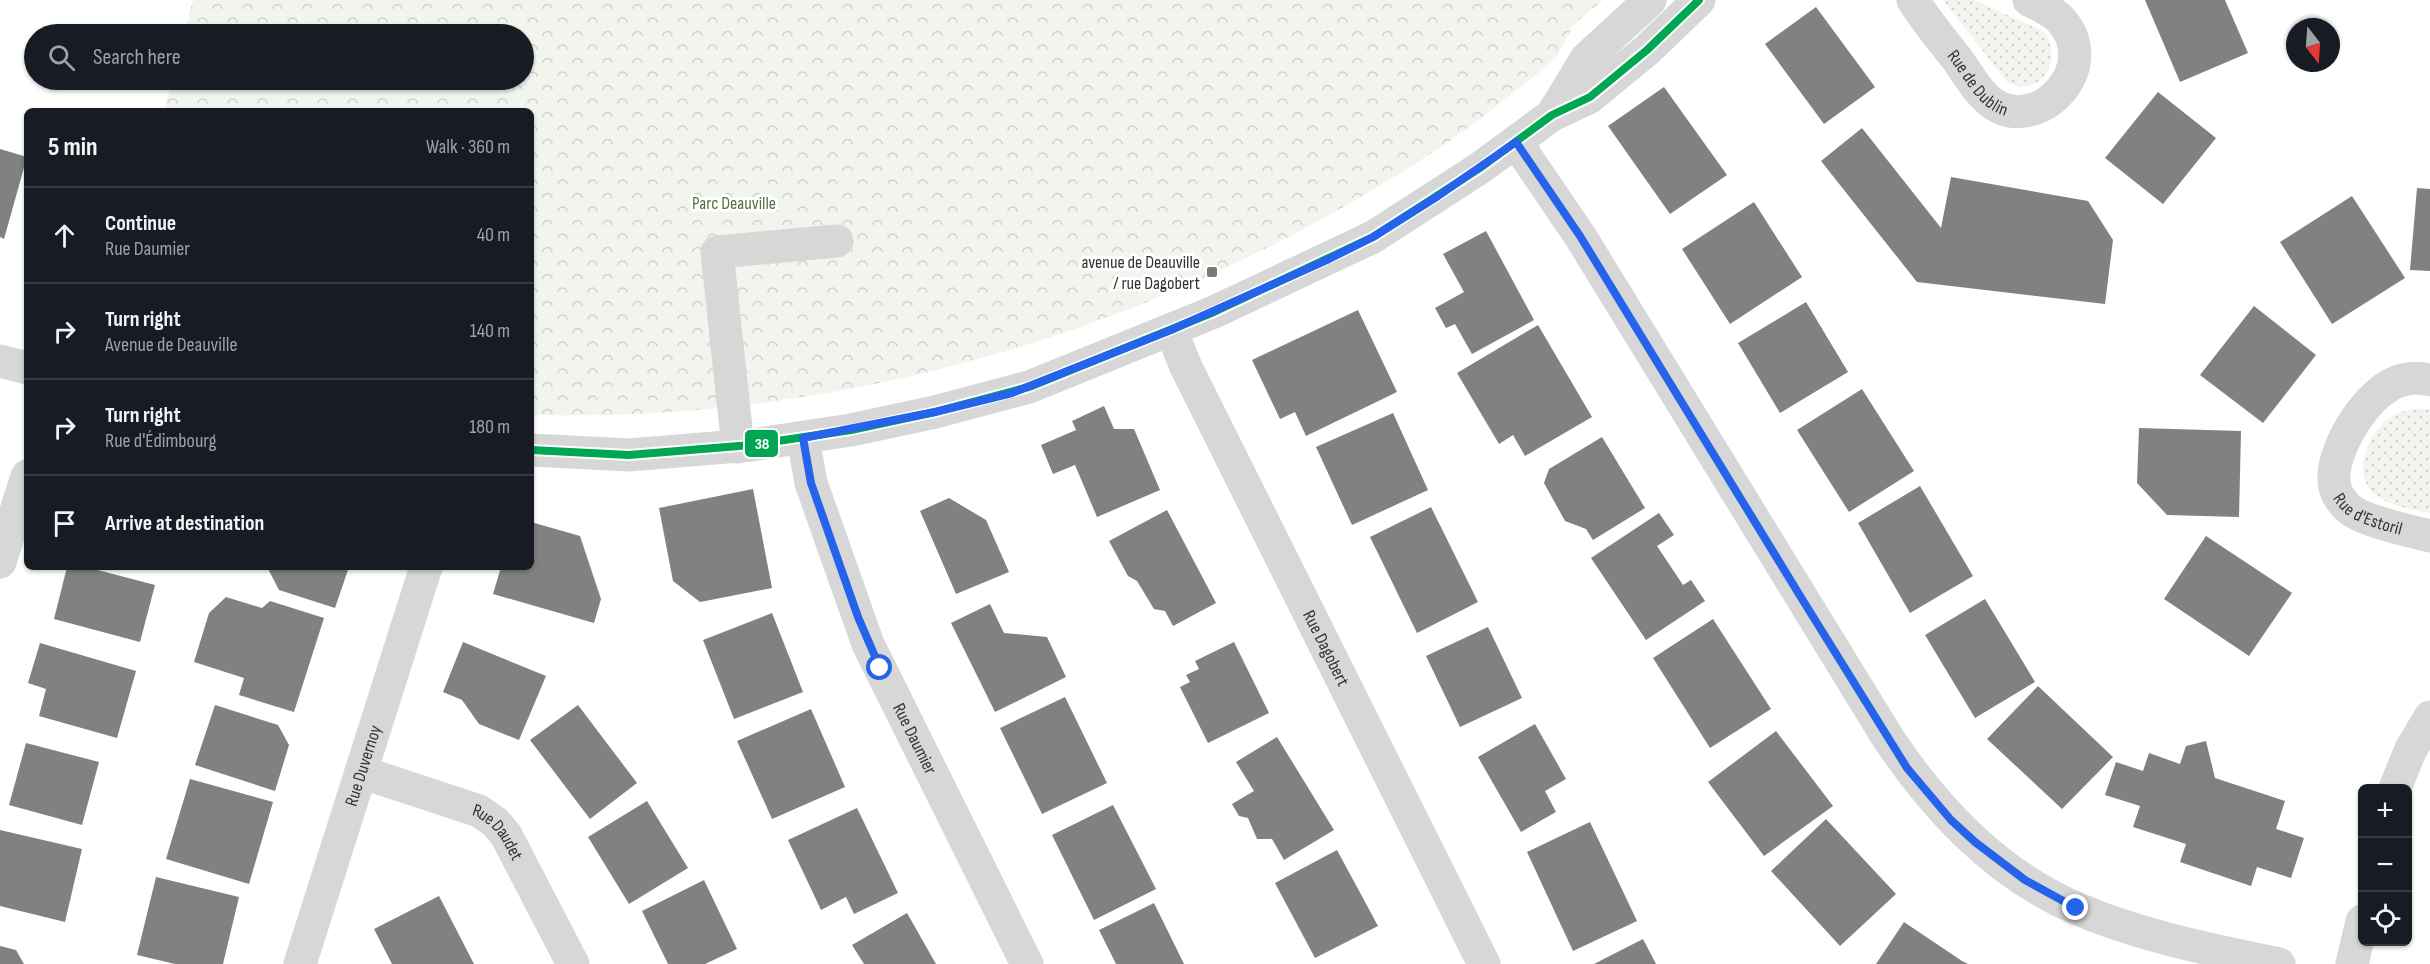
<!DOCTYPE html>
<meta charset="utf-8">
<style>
:root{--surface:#171b24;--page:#242831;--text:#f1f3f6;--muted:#9ea1a6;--line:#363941}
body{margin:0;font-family:"Sofia Sans Condensed",sans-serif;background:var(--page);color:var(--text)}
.controls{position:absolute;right:18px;bottom:18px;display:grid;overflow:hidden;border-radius:9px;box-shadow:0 2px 4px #0004}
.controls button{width:54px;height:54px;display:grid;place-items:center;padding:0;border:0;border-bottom:2px solid var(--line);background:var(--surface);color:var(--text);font:30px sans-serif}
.compass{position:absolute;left:2286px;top:18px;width:54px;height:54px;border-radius:50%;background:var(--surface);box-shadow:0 2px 4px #0004;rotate:163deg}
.stop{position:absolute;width:18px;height:18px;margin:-14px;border:4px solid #2563eb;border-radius:50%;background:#fff}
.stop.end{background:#2563eb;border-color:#fff;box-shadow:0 2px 6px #0008}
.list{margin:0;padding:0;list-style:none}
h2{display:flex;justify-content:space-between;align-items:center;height:78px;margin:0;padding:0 24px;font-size:26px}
h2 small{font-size:20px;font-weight:400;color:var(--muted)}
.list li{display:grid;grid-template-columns:39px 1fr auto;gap:18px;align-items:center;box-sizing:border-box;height:96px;padding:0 24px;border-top:2px solid var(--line)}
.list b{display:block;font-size:22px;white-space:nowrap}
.list p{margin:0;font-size:20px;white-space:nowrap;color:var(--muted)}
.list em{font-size:20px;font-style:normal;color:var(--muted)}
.icon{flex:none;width:33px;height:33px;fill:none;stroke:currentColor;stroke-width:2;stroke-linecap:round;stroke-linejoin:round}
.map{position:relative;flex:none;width:2430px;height:964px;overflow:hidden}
.search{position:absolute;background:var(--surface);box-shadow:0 2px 4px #0004;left:24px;top:24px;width:510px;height:66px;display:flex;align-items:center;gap:15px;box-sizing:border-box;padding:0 21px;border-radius:33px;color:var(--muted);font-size:22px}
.panel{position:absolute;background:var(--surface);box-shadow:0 2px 4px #0004;left:24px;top:108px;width:510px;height:462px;border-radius:9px}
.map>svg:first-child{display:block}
</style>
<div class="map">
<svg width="2430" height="964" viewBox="0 0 2430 964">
<defs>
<pattern id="grass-dots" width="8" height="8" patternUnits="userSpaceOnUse" patternTransform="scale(1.5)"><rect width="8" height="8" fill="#f1f5ed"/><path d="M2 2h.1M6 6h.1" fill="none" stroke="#cfd2cc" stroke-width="1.8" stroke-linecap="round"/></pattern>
<pattern id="forest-crowns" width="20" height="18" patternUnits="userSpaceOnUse" patternTransform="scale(1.5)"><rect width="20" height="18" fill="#f1f5ed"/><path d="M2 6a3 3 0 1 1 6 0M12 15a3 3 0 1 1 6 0" fill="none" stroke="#cfd2cc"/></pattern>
</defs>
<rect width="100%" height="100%" fill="#fff"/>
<path fill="url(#grass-dots)" d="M1943 0H1974L2043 31C2065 58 2041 99 2008 83Z
M2423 409 2430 410V513C2413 510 2391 506 2377 496 2348 476 2370 426 2396 414 2404 410 2414 409 2423 409Z"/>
<path fill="url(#forest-crowns)" d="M193 0H1603L1574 24 1557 56 1546 67C1510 95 1474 125 1436 150 1169 327 852 423 531 415V111H164L172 80H524V34H184Z"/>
<path fill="#818181" d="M2145 0H2225L2248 53 2180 82Z
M1816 7 1875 87 1824 124 1765 44Z
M1664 87 1727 175 1670 214 1608 126Z
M2158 92 2216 138 2163 204 2105 158Z
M1862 128 1941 228 1951 177 2088 201 2113 240 2105 304 1917 282 1821 161Z
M0 149 27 157 4 239 0 237Z
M2417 188 2430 189V271L2410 270Z
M2352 196 2405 278 2332 324 2280 242Z
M1754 202 1802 277 1730 324 1682 249Z
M1486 231 1534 320 1472 354 1455 324 1446 328 1435 308 1464 292 1443 254Z
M1806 302 1848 372 1780 413 1738 343Z
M2254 306 2316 355 2263 423 2200 375Z
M1358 310 1397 392 1306 436 1295 412 1280 419 1252 360Z
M1538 325 1592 417 1525 456 1513 435 1499 444 1457 373Z
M1862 389 1914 471 1849 512 1797 430Z
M1104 406 1114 429H1134L1160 490 1097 517 1075 465 1053 474 1041 445 1076 430 1072 421Z
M1393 413 1428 490 1352 525 1316 447Z
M2139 428 2241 431 2239 517 2167 515 2137 483Z
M1602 437 1645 508 1593 540 1586 529 1565 521 1544 483 1549 469Z
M1920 486 1973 576 1910 613 1858 523Z
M753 489 772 588 700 602 673 581 659 508Z
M949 498 986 520 1009 572 956 594 920 511Z
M1431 507 1478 602 1417 633 1370 537Z
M1167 510 1216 603 1173 626 1165 611 1154 609 1137 581 1128 576 1109 541Z
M1659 513 1674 535 1657 546 1683 585 1691 580 1705 601 1646 640 1591 558Z
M531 522 580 536 601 599 594 623 493 594 501 567H531Z
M2206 536 2292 593 2249 656 2164 599Z
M67 567H86L155 585 140 642 54 619Z
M267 567H349L335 608 279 590Z
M226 597 262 608 270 601 324 618 294 712 239 695 244 678 194 662 209 613Z
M1985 599 2035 682 1975 718 1925 635Z
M990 604 1004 633 1047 637 1066 677 995 712 951 623Z
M772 613 803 692 734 719 703 640Z
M1713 619 1771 709 1710 748 1653 658Z
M1488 627 1522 698 1460 727 1426 656Z
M463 642 546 676 519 740 479 724 462 700 443 692Z
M1234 642 1269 713 1208 743 1180 687 1190 682 1186 675 1199 669 1195 661Z
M40 643 136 671 117 738 39 716 46 689 28 683Z
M2038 686 2113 757 2062 809 1987 739Z
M1065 697 1107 783 1042 814 1000 728Z
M215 705 278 725 289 745 275 791 195 765Z
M578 705 637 783 590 819 530 740Z
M811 709 845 787 772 819 737 741Z
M1535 724 1566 779 1545 791 1556 812 1521 832 1478 757Z
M1776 731 1833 806 1764 856 1708 782Z
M1277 737 1334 830 1284 860 1272 839H1257L1248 818 1239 816 1232 804 1254 791 1236 762Z
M2206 741 2215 778 2285 801 2276 829 2304 838 2291 878 2257 867 2251 886 2180 862 2186 844 2133 827 2140 806 2105 795 2116 762 2143 771 2149 753 2180 764 2186 746Z
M26 743 99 762 82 825 9 805Z
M190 779 273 802 249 884 166 859Z
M647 801 688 868 629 904 588 837Z
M1113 805 1156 889 1094 920 1052 835Z
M857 808 898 893 854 914 846 897 821 910 788 840Z
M1826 819 1896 894 1840 946 1771 871Z
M1590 822 1637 921 1573 951 1527 852Z
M0 830 82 849 65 922 0 906Z
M1337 850 1378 926 1315 958 1275 883Z
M156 877 239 897 223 964H175L137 955Z
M704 880 737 949 705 964H668L642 911Z
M439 896 474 964H392L374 929Z
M1154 903 1184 964H1116L1099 930Z
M907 913 936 964H864L852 945Z
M1904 922 1962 961 1968 964H1876Z
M1643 939 1656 964H1594Z
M0 946 16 950 24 964H0Z"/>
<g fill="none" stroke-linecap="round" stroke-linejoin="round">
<g stroke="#d7d7d7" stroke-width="33">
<path id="s1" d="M1913 0C1926 21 1942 40 1957 59 1968 74 1979 95 1995 105 2040 133 2104 66 2060 19 2052 11 2039 5 2029 0"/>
<path d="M1552 115 1586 59 1650 0"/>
<path d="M1516 142 1580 236 1888 738C1936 810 1997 875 2078 909 2141 936 2212 950 2279 964"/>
<path id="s2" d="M1171 330 1186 367 1484 964"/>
<path d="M0 361 27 368"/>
<path id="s3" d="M2430 380C2421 378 2412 377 2403 380 2370 387 2332 447 2334 480 2334 491 2340 500 2348 508 2362 521 2410 531 2430 536"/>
<path id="s4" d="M803 438 811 483 868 644 1027 964"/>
<path d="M738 447 717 252 837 241"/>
<path d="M531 450 629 455 751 445 851 430 935 412 1029 387 1214 312 1373 237 1480 168 1552 115 1590 97 1647 50 1699 0"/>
<path d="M0 562 27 476"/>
<path id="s5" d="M361 772 479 811 495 822 506 835 573 964"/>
<path d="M2395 788 2411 749 2430 717"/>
<path id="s6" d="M300 964 426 567"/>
<path d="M2352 964 2362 921"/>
</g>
<g stroke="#fff" stroke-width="12">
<path id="bus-1" d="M531 450 629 455 751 445 851 430 935 412 1029 387 1214 312 1373 237 1480 168 1552 115 1590 97 1647 50 1699 0"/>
</g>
<use href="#bus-1" stroke="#00a651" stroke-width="8"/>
</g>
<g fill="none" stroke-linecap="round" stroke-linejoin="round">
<path stroke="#2563eb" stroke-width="8" d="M880 668 858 617 811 483 803 438 935 412 1012 393 1171 330 1329 259 1373 237 1438 196 1516 142 1580 236 1802 599 1907 768 1951 820 1975 842 2025 880 2076 908"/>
</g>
<rect fill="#7a7a7a" stroke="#fff" stroke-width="2" x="1206" y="266" width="12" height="12" rx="3"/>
<g text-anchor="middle" stroke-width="6" stroke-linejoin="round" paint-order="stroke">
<g font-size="18" fill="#333" stroke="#fff">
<text dy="6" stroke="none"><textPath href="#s1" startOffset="106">Rue de Dublin</textPath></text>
<text dy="6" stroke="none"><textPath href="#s3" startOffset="208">Rue d'Estoril</textPath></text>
<text dy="6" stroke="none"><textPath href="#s2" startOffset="354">Rue Dagobert</textPath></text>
<text dy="6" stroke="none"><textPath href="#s4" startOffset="322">Rue Daumier</textPath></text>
<text dy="6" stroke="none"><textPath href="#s6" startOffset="208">Rue Duvernoy</textPath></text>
<text dy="6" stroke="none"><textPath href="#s5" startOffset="153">Rue Daudet</textPath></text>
</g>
<g font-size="18" fill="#56703f" stroke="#fff">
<text x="734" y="209">Parc Deauville</text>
</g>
<g font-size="18" fill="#333" stroke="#fff" text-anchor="end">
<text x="1200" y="268">avenue de Deauville<tspan x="1200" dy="21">/ rue Dagobert</tspan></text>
</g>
</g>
<rect stroke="#fff" stroke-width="2" x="744" y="429" width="35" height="29" rx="6" fill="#00a651"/>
<g font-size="16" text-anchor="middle" font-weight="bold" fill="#fff">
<text x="762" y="449">38</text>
</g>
</svg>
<div class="controls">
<button>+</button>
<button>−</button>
<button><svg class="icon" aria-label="locate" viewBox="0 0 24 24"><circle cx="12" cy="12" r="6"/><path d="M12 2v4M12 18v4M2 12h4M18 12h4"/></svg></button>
</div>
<svg class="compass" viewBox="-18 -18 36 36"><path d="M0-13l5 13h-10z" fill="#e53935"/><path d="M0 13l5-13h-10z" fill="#9ea1a6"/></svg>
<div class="stop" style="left:880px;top:668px"></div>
<div class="stop end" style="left:2076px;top:908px"></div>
<div class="search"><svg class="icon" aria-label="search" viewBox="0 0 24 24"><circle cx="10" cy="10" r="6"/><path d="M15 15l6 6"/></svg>Search here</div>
<section class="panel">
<h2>5 min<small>Walk · 360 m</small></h2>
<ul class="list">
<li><svg class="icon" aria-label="ahead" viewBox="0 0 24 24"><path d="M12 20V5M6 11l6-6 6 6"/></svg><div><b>Continue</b><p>Rue Daumier</p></div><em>40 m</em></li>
<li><svg class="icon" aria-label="right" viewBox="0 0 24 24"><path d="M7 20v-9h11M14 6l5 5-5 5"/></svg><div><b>Turn right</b><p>Avenue de Deauville</p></div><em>140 m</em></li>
<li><svg class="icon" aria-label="right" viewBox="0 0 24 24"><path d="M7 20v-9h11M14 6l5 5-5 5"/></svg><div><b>Turn right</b><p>Rue d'Édimbourg</p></div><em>180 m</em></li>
<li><svg class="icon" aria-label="arrive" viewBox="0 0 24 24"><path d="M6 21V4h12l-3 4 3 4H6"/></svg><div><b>Arrive at destination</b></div></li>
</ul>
</section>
</div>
